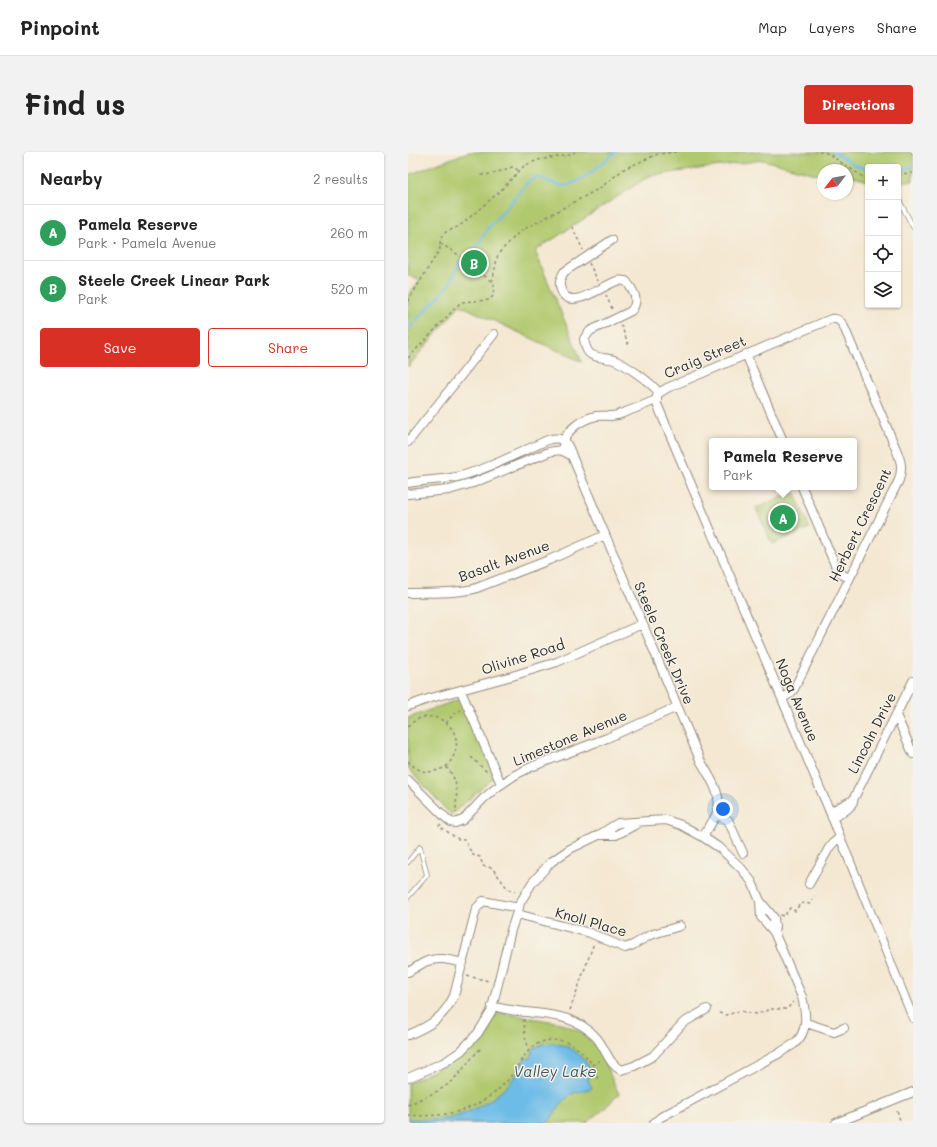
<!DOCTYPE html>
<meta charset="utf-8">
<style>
:root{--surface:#fff;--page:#f2f2f2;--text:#222;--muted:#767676;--line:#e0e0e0;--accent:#d93025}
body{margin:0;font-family:Mali,sans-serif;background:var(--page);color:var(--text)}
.controls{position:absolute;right:12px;top:12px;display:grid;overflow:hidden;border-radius:4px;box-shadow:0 1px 3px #0004}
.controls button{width:36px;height:36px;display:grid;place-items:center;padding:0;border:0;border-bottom:1px solid var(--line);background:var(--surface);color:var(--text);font:20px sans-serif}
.compass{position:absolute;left:409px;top:12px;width:36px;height:36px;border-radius:50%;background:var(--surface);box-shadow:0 1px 3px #0004;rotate:239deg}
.you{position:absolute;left:315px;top:657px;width:14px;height:14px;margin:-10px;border:3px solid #fff;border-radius:50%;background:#1a73e8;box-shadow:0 0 0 6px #1a73e833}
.badge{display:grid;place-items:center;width:26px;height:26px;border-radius:50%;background:var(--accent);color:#fff;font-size:13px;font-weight:700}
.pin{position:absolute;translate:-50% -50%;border:2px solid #fff;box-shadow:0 1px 4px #0006}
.popup{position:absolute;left:301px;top:286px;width:148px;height:52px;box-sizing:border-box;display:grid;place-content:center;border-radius:4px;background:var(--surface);filter:drop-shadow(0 1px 3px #0005);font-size:13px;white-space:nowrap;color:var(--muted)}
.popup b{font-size:15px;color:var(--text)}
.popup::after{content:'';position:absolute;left:50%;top:100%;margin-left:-8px;border:8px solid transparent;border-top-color:var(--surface)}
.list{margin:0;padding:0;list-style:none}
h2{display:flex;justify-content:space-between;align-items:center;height:52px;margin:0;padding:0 16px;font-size:17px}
h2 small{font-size:13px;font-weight:400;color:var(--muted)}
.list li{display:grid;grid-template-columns:26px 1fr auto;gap:12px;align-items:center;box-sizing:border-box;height:56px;padding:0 16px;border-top:1px solid var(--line)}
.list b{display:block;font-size:15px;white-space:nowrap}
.list p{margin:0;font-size:13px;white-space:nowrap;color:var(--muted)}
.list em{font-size:13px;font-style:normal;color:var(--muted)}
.actions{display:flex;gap:8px;padding:12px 16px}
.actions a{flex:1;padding:9px 0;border:1px solid var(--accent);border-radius:4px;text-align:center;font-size:14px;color:var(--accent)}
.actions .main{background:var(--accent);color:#fff}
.icon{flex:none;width:22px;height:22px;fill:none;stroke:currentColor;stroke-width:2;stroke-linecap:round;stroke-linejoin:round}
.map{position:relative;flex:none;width:505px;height:971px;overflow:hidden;border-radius:4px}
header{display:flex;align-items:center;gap:24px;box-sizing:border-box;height:56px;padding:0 20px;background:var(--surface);border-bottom:1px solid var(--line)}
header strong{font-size:19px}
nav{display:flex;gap:22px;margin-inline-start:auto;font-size:14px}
.intro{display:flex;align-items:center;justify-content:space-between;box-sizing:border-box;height:96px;padding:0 24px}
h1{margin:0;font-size:28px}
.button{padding:10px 18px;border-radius:4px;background:var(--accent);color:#fff;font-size:14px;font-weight:700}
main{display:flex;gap:24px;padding:0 24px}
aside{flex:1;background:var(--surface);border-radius:4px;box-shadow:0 1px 3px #0004}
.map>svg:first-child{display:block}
</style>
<header>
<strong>Pinpoint</strong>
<nav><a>Map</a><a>Layers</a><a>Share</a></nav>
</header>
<div class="intro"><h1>Find us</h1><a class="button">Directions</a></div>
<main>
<aside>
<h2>Nearby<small>2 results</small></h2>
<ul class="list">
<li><span class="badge" style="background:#2e9e5b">A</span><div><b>Pamela Reserve</b><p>Park · Pamela Avenue</p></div><em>260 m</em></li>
<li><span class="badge" style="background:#2e9e5b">B</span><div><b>Steele Creek Linear Park</b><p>Park</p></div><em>520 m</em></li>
</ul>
<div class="actions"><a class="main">Save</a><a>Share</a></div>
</aside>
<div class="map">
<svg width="505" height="971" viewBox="0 0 505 971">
<rect width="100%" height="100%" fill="#f7f3e8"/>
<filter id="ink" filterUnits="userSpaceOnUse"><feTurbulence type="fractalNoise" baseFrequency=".025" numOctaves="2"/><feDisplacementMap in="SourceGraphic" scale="8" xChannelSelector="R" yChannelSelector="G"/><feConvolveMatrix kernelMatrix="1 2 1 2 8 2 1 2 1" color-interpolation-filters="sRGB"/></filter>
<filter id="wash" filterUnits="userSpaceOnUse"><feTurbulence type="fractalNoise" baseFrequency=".012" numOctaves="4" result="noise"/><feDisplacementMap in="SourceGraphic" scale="16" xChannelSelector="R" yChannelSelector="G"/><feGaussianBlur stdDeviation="0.9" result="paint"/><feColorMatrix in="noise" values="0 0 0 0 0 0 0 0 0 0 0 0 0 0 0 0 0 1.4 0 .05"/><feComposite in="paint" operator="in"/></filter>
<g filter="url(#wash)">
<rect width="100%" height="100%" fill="#f4e8d2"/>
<path fill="#b1c96e" stroke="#6e7a4c" d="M60 0H505V29L490 30V15H460V29L439 23V18H415V24L355 8 241 24 127 99 174 210 52 153 0 215V142L12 129 0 123V23Z
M386 340 402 376 364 392 348 356Z
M57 545 90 622 43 663 0 616V566Z
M94 861 153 871 175 881 190 897 211 942 197 956 179 971H0V931L44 910 65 892 85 865Z"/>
<path fill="#6dbce8" stroke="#4c748a" d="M143 891C161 892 178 904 184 922L180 928 184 936 163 942 152 953 140 971H0V967C14 967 29 969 43 966 64 960 86 948 101 932 108 925 113 915 117 906H122L125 897 134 892Z"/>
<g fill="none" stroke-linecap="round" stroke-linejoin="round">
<path stroke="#6dbce8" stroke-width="2.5" d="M426 0 447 13 460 17
M490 20 505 14
M0 177 29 147 41 133 51 112 70 93 79 77 93 62 121 29 130 25C137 27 143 31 150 33 168 38 194 10 208 0"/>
</g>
</g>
<g filter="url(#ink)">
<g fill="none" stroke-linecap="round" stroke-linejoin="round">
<g stroke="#908a7e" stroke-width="5.5">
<path id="service" d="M490 46 505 75
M0 710 12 695 19 723 0 745"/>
</g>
<g stroke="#908a7e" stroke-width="10">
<path id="minor" d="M204 88 156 120C153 125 151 129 152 134 158 164 195 133 209 129 212 128 215 129 218 129 226 139 232 149 223 159L182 179 176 187C177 193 178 200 184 203 191 206 199 206 206 208 218 213 243 230 251 241
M338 202 375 289
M251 241 249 244V252L422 660 505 866
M251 241 259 236 423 167C430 166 433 169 436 175L488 297C493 310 495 314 491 328L386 537 382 542 374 546
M0 290 86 182
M155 293C157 278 174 267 188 264 196 263 203 265 210 263 223 258 236 253 248 248
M0 331C16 328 33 328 49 325 81 317 112 300 142 287 157 284 160 292 164 304L292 608C301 624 317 645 308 663 304 671 299 678 295 685
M394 335 428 415 435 423 441 426
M0 342 41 338 65 331 141 300C153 297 154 298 164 304
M0 441C22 440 44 442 66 437L141 408 197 383
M53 539 93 632
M0 554 23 546 104 524 149 510 234 472
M488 563 505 602
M0 628 38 666 43 670 47 671 55 668 75 647 88 636 107 623 123 615 199 586 269 555
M422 660 441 650
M308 663 320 668 335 701
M424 666C434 661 444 657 446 646L505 529
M191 683H208L229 672
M401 732 421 696 425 691 431 686
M109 762 182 781 217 796 225 793 242 783 272 774
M0 820C6 817 11 813 17 810 29 804 42 808 55 811
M84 854C95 857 107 859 118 860 144 863 168 864 187 884 197 894 200 912 213 918L226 914 245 904 275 871 299 857
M398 871 426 880 436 876
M0 883C22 874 35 866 46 844L68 757 75 749 111 756
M0 926 37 910 53 899 70 881 83 860 103 778 112 751 124 731 143 710 162 697 191 683 210 671 258 668 273 673 295 685 313 697 333 716 344 730 352 749 366 766 367 775 366 780
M246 971 253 965 370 902C376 898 381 895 386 892 401 880 398 861 394 845L366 780 353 765 352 749
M428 971 505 940"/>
</g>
<path stroke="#908a7e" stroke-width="1.5" stroke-dasharray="3 3" stroke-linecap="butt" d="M411 0 419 1 455 25H460
M490 22 505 21
M73 23 84 22 104 15 110 18
M164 75 175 98
M32 92C46 97 71 120 84 130
M181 111 190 129
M198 143 205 159
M0 149 32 97C31 77 41 81 54 72L90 41 116 14 130 8 161 3 167 0
M213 173 221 194
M0 206 53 150 81 148 85 144 86 132 84 130 90 102 111 80 192 36 216 17 250 2 268 0
M38 571 46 562 53 558
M0 575C23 547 69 581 38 615
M63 605 79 620
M0 609C12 622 22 622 38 615 52 629 48 642 48 661
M33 672 31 674 50 687 56 688 65 703 72 705 75 714 84 716 100 737 107 739
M372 763 376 764 382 756 387 759 392 752 397 751 402 752 407 744
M59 824 81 829
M162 858 186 791
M311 861 318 863 332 859 349 862 363 857H379L385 850
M116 867 117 885 121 897
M184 913 193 908
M0 953C13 946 27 942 39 933 52 923 61 908 73 896
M489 959 493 971
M0 963C24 965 49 963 71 951 82 945 94 936 102 925 114 909 121 888 145 888 152 888 160 890 166 894 178 902 187 914 190 928"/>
<use href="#service" stroke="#fff" stroke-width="4"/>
<use href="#minor" stroke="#fff" stroke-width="8"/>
</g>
</g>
<g text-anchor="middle" stroke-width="3" stroke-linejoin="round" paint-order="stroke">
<g font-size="14" fill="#2b2b2b" stroke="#f7f3e8">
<text transform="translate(297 205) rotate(-23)" y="5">Craig Street</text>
<text transform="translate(452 373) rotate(-64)" y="5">Herbert Crescent</text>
<text transform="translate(96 409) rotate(-20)" y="5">Basalt Avenue</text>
<text transform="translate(256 491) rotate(67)" y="5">Steele Creek Drive</text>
<text transform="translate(115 505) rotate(-18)" y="5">Olivine Road</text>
<text transform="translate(389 548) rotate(67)" y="5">Noga Avenue</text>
<text transform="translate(464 581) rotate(-63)" y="5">Lincoln Drive</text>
<text transform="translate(162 586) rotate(-23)" y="5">Limestone Avenue</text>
<text transform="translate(183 770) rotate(16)" y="5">Knoll Place</text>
</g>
<g font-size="15" font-style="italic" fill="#3f5664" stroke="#f7f3e8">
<text x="147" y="925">Valley Lake</text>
</g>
</g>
</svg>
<div class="controls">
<button>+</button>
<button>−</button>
<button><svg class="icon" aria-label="locate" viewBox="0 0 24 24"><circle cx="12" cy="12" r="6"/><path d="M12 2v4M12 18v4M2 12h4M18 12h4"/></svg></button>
<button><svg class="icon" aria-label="layers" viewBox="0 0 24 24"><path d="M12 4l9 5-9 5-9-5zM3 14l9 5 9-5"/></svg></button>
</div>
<svg class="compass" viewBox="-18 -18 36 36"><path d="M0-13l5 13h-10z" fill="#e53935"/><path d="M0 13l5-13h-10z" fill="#767676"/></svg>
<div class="you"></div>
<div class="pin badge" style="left:375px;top:366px;background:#2e9e5b">A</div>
<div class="popup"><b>Pamela Reserve</b>Park</div>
<div class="pin badge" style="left:66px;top:111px;background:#2e9e5b">B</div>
</div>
</main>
